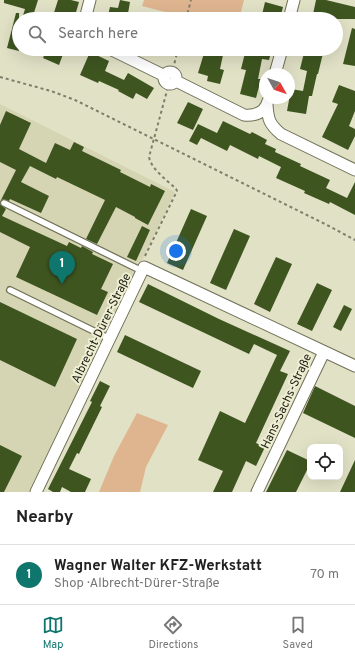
<!DOCTYPE html>
<meta charset="utf-8">
<style>
:root{--surface:#fff;--page:#f2f2f2;--text:#222;--muted:#767676;--line:#e0e0e0;--accent:#0f766e}
body{margin:0;font-family:Overpass,sans-serif;background:var(--page);color:var(--text)}
.controls{position:absolute;right:12px;bottom:12px;display:grid;overflow:hidden;border-radius:8px;box-shadow:0 4px 16px #0002}
.controls button{width:36px;height:36px;display:grid;place-items:center;padding:0;border:0;border-bottom:1px solid var(--line);background:var(--surface);color:var(--text);font:20px sans-serif}
.compass{position:absolute;left:259px;top:68px;width:36px;height:36px;border-radius:50%;background:var(--surface);box-shadow:0 4px 16px #0002;rotate:130deg}
.you{position:absolute;left:176px;top:251px;width:14px;height:14px;margin:-10px;border:3px solid #fff;border-radius:50%;background:#1a73e8;box-shadow:0 0 0 6px #1a73e833}
.badge{display:grid;place-items:center;width:26px;height:26px;border-radius:50%;background:var(--accent);color:#fff;font-size:13px;font-weight:700}
.pin{position:absolute;translate:-50% -33px;filter:drop-shadow(0 1px 2px #0008)}
.pin::after{content:'';position:absolute;top:21px;width:14px;height:12px;background:inherit;clip-path:polygon(0 0,100% 0,50% 100%)}
.list{margin:0;padding:0;list-style:none}
h2{display:flex;justify-content:space-between;align-items:center;height:52px;margin:0;padding:0 16px;font-size:17px}
h2 small{font-size:13px;font-weight:400;color:var(--muted)}
.list li{display:grid;grid-template-columns:26px 1fr auto;gap:12px;align-items:center;box-sizing:border-box;height:60px;padding:0 16px;border-top:1px solid var(--line)}
.list b{display:block;font-size:15px;white-space:nowrap}
.list p{margin:0;font-size:13px;white-space:nowrap;color:var(--muted)}
.list em{font-size:13px;font-style:normal;color:var(--muted)}
.icon{flex:none;width:22px;height:22px;fill:none;stroke:currentColor;stroke-width:2;stroke-linecap:round;stroke-linejoin:round}
.map{position:relative;flex:none;width:355px;height:492px;overflow:hidden}
.search{position:absolute;background:var(--surface);box-shadow:0 4px 16px #0002;left:12px;right:12px;top:12px;height:44px;display:flex;align-items:center;gap:10px;box-sizing:border-box;padding:0 14px;border-radius:22px;color:var(--muted);font-size:15px}
.sheet{height:112px;background:var(--surface)}
nav{display:flex;justify-content:space-around;align-items:center;box-sizing:border-box;height:56px;border-top:1px solid var(--line);background:var(--surface);font-size:11px;color:var(--muted)}
nav a{display:grid;justify-items:center;gap:2px}
nav .on{color:var(--accent)}
.map>svg:first-child{display:block}
</style>
<div class="map">
<svg width="355" height="492" viewBox="0 0 355 492">
<rect width="100%" height="100%" fill="#e1e1c6"/>
<path fill="#d5d5b3" d="M0 104 175 192 30 492H0Z"/>
<path fill="#dfb590" d="M144 0H244L239 19H192L142 6Z
M137 413 168 425 146 467 140 492H99L114 456Z"/>
<path fill="#3e5520" d="M4 0H38L32 19H22L25 9 4 3Z
M58 0H71L79 2 74 19H52Z
M120 0 130 2 127 19H107L110 7 118 8Z
M316 0H326L355 7V19H312Z
M265 2 283 7 280 19H261Z
M16 13H19V51L7 48Z
M352 28 355 29V66L343 64Z
M47 49H65L59 65 43 58Z
M246 49H272L269 60 262 59 258 79H261L256 98 240 94 246 70 241 69Z
M305 49H324L318 74H317L312 96H309L306 114 287 111 291 89 303 91 307 71 300 69Z
M205 50 223 55 220 69 224 70 220 84 207 81 208 76 198 73Z
M90 52 109 61 105 71 124 80 128 73 154 88 147 99 136 93 133 99 118 91 119 90 99 81 98 83 80 75Z
M339 85 355 91V111L349 126 355 129V136L348 150 322 137 338 104 332 102Z
M188 102 203 109 193 130 177 123Z
M6 111 31 123 19 149 46 163 55 143 70 150 74 142 84 147 82 151 121 170 120 172 150 187 151 184 165 191 148 225 135 218V217L116 207 97 244 86 239 105 200 57 177 56 179 30 166 21 182 49 196 41 213 10 199 9 201 3 199 0 202 16 170 0 162V125Z
M223 121 250 134 252 132 267 140 265 144 276 149 275 152 301 164 300 166 330 180 326 188 347 198 355 182V215L330 202 329 204 304 193 305 191 276 178 281 167 259 156 258 159 230 145 227 151 201 138 197 145 189 141 198 124 217 133Z
M0 204 6 209 2 216 67 246 69 242 81 248 82 246 93 252 92 254 113 264 101 289 108 292 97 315 16 277 30 247 0 232Z
M191 209 207 216 183 270 167 263Z
M142 226 150 230 136 261 127 257Z
M234 229 250 236 226 290 210 283Z
M276 257 292 264 270 312 254 304Z
M317 283 332 290 312 331 297 324Z
M148 284 219 319 290 351 280 371 288 374 256 443 265 447 256 466 246 461 232 492H213L223 471 198 460 220 411 245 423 277 355 254 344 249 354 139 302Z
M0 302 77 339 55 387 0 360Z
M344 305 352 309 341 331 333 327Z
M125 335 201 371 193 388 117 352Z
M100 381 110 386 100 406 102 407 79 454 77 453 69 469 91 479 85 492H71L62 487 60 492H53L48 489 92 402 90 401Z
M315 386 355 406V438L303 413Z
M0 445 22 456 4 492H0Z
M287 450 310 461V464L296 492H266Z
M355 460V492H340Z"/>
<g fill="none" stroke-linecap="round" stroke-linejoin="round">
<g stroke="#707058" stroke-width="8">
<path id="service" d="M4 203 142 271
M10 290 110 339"/>
</g>
<g stroke="#707058" stroke-width="13">
<path id="minor" d="M85 19 90 0
M289 19 294 0
M110 49 165 76
M164 78a6 6 0 1 1 12 0a6 6 0 1 1-12 0Z
M275 74 282 49
M176 81 244 115C255 116 265 113 268 101
M267 105C268 119 269 124 281 134L355 170
M36 492 144 267 355 366
M257 492 324 352"/>
</g>
<path stroke="#7e7e6c" stroke-width="2" stroke-dasharray="3 3" stroke-linecap="butt" d="M186 19 191 0
M173 69 178 49
M0 77 51 91 75 100 327 225 355 240
M145 256 177 191 176 189C167 180 151 169 149 157L168 87"/>
<use href="#service" stroke="#fff" stroke-width="5.5"/>
<use href="#minor" stroke="#fff" stroke-width="11"/>
</g>
<g text-anchor="middle" stroke-width="4" stroke-linejoin="round" paint-order="stroke">
<g font-size="12" fill="#1d1d13" stroke="#eeeed3">
<text transform="translate(101 328) rotate(-64)" y="4">Albrecht-Dürer-Straße</text>
<text transform="translate(286 401) rotate(-65)" y="4">Hans-Sachs-Straße</text>
</g>
</g>
</svg>
<div class="controls">
<button><svg class="icon" aria-label="locate" viewBox="0 0 24 24"><circle cx="12" cy="12" r="6"/><path d="M12 2v4M12 18v4M2 12h4M18 12h4"/></svg></button>
</div>
<svg class="compass" viewBox="-18 -18 36 36"><path d="M0-13l5 13h-10z" fill="#e53935"/><path d="M0 13l5-13h-10z" fill="#767676"/></svg>
<div class="you"></div>
<div class="pin badge" style="left:62px;top:284px">1</div>
<div class="search"><svg class="icon" aria-label="search" viewBox="0 0 24 24"><circle cx="10" cy="10" r="6"/><path d="M15 15l6 6"/></svg>Search here</div>
</div>
<section class="sheet">
<h2>Nearby<small></small></h2>
<ul class="list">
<li><span class="badge">1</span><div><b>Wagner Walter KFZ-Werkstatt</b><p>Shop · Albrecht-Dürer-Straße</p></div><em>70 m</em></li>
</ul>
</section>
<nav>
<a class="on"><svg class="icon" aria-label="map" viewBox="0 0 24 24"><path d="M3 6l6-2 6 2 6-2v14l-6 2-6-2-6 2zM9 4v14M15 6v14"/></svg>Map</a>
<a><svg class="icon" aria-label="directions" viewBox="0 0 24 24"><path d="M12 3l9 9-9 9-9-9zM9 14v-3h6M13 9l2 2-2 2"/></svg>Directions</a>
<a><svg class="icon" aria-label="saved" viewBox="0 0 24 24"><path d="M7 4h10v16l-5-4-5 4z"/></svg>Saved</a>
</nav>
